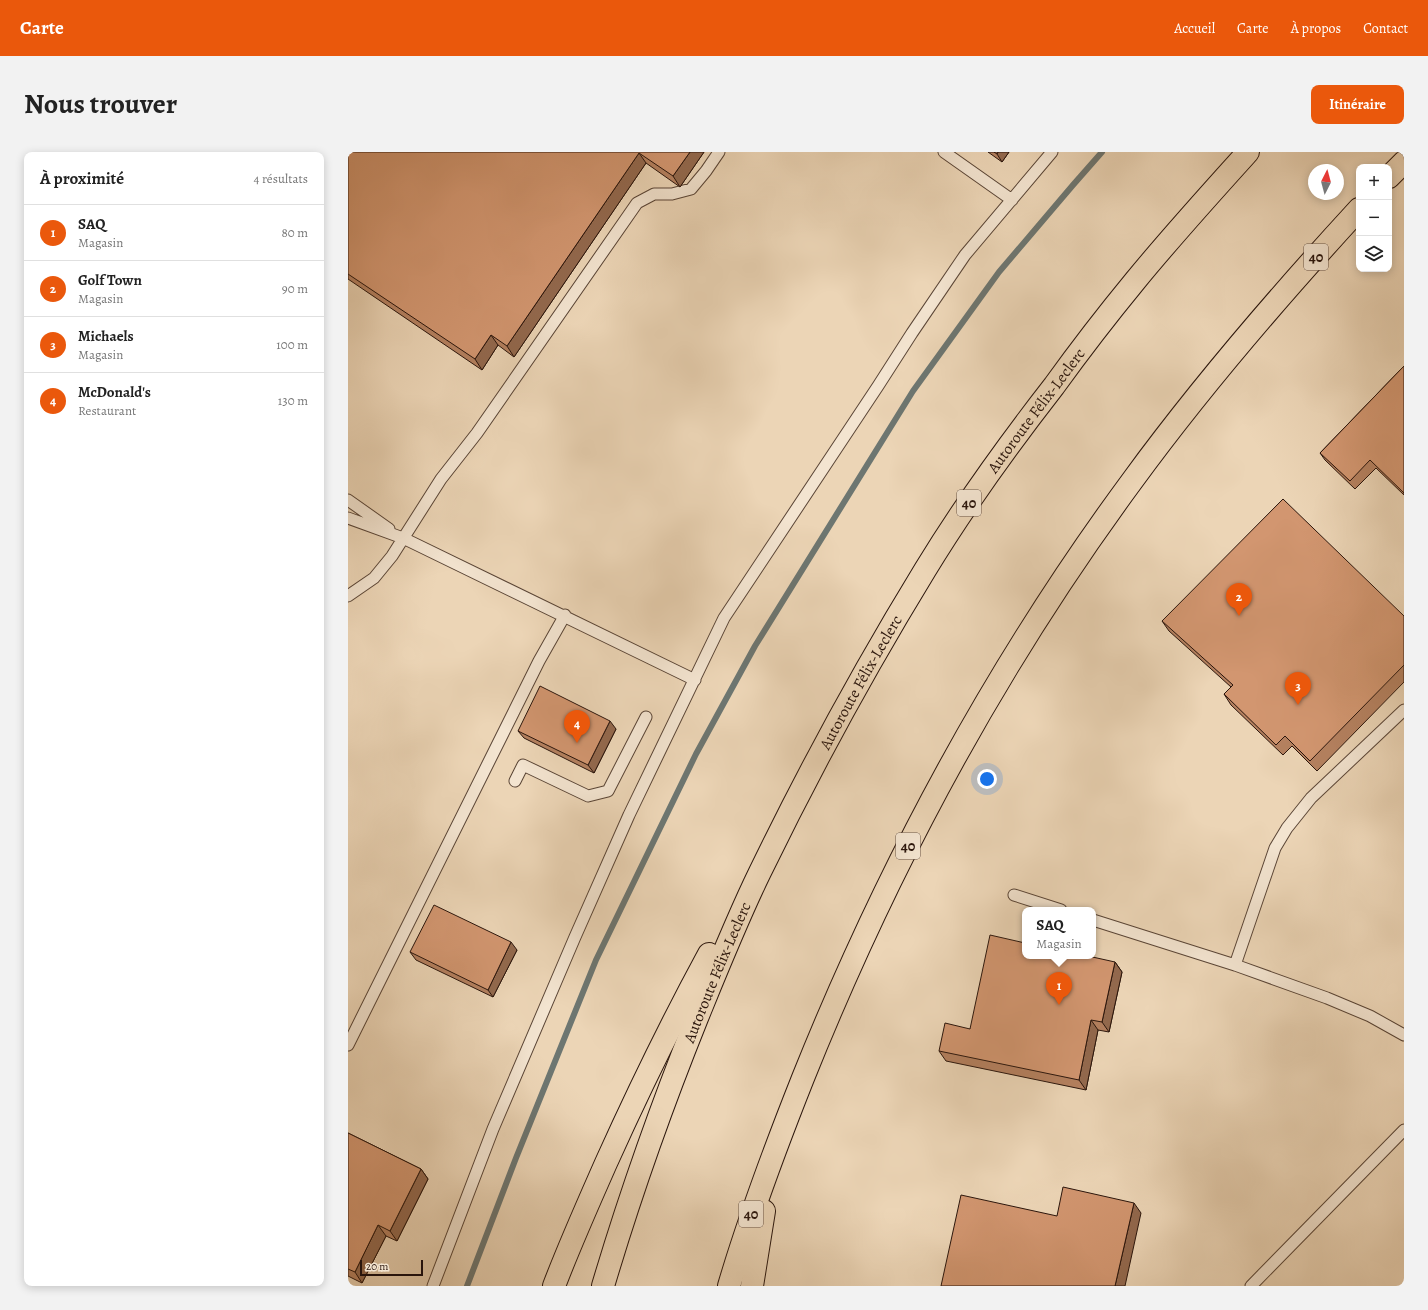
<!DOCTYPE html>
<html lang="fr">
<meta charset="utf-8">
<style>
:root{--surface:#fff;--page:#f2f2f2;--text:#222;--muted:#767676;--line:#e0e0e0;--accent:#ea580c}
body{margin:0;font-family:Alegreya,serif;background:var(--page);color:var(--text)}
.controls{position:absolute;right:12px;top:12px;display:grid;overflow:hidden;border-radius:8px;box-shadow:0 2px 10px #0003}
.controls button{width:36px;height:36px;display:grid;place-items:center;padding:0;border:0;border-bottom:1px solid var(--line);background:var(--surface);color:var(--text);font:20px sans-serif}
.compass{position:absolute;left:960px;top:12px;width:36px;height:36px;border-radius:50%;background:var(--surface);box-shadow:0 2px 10px #0003;rotate:6deg}
.scale{position:absolute;left:12px;bottom:10px;width:63px;box-sizing:border-box;padding-left:4px;border:2px solid #2a150c;border-top:0;font-size:11px;line-height:14px;white-space:nowrap;color:#2a150c;-webkit-text-stroke:3px #f3e4d0;paint-order:stroke}
.you{position:absolute;left:639px;top:627px;width:14px;height:14px;margin:-10px;border:3px solid #fff;border-radius:50%;background:#1a73e8;box-shadow:0 0 0 6px #1a73e833}
.badge{display:grid;place-items:center;width:26px;height:26px;border-radius:50%;background:var(--accent);color:#fff;font-size:13px;font-weight:700}
.pin{position:absolute;translate:-50% -33px;filter:drop-shadow(0 1px 2px #0008)}
.pin::after{content:'';position:absolute;top:21px;width:14px;height:12px;background:inherit;clip-path:polygon(0 0,100% 0,50% 100%)}
.popup{position:absolute;left:674px;top:755px;width:74px;height:52px;box-sizing:border-box;display:grid;place-content:center;border-radius:8px;background:var(--surface);filter:drop-shadow(0 1px 3px #0005);font-size:13px;white-space:nowrap;color:var(--muted)}
.popup b{font-size:15px;color:var(--text)}
.popup::after{content:'';position:absolute;left:50%;top:100%;margin-left:-8px;border:8px solid transparent;border-top-color:var(--surface)}
.list{margin:0;padding:0;list-style:none}
h2{display:flex;justify-content:space-between;align-items:center;height:52px;margin:0;padding:0 16px;font-size:17px}
h2 small{font-size:13px;font-weight:400;color:var(--muted)}
.list li{display:grid;grid-template-columns:26px 1fr auto;gap:12px;align-items:center;box-sizing:border-box;height:56px;padding:0 16px;border-top:1px solid var(--line)}
.list b{display:block;font-size:15px;white-space:nowrap}
.list p{margin:0;font-size:13px;white-space:nowrap;color:var(--muted)}
.list em{font-size:13px;font-style:normal;color:var(--muted)}
.icon{flex:none;width:22px;height:22px;fill:none;stroke:currentColor;stroke-width:2;stroke-linecap:round;stroke-linejoin:round}
.map{position:relative;flex:none;width:1056px;height:1134px;overflow:hidden;border-radius:8px}
header{display:flex;align-items:center;gap:24px;box-sizing:border-box;height:56px;padding:0 20px;background:var(--accent);color:#fff}
header strong{font-size:19px}
nav{display:flex;gap:22px;margin-inline-start:auto;font-size:14px}
.intro{display:flex;align-items:center;justify-content:space-between;box-sizing:border-box;height:96px;padding:0 24px}
h1{margin:0;font-size:28px}
.button{padding:10px 18px;border-radius:8px;background:var(--accent);color:#fff;font-size:14px;font-weight:700}
main{display:flex;gap:24px;padding:0 24px}
aside{flex:1;background:var(--surface);border-radius:8px;box-shadow:0 2px 10px #0003}
.map>svg:first-child{display:block}
</style>
<header>
<strong>Carte</strong>
<nav><a>Accueil</a><a>Carte</a><a>À propos</a><a>Contact</a></nav>
</header>
<div class="intro"><h1>Nous trouver</h1><a class="button">Itinéraire</a></div>
<main>
<aside>
<h2>À proximité<small>4 résultats</small></h2>
<ul class="list">
<li><span class="badge">1</span><div><b>SAQ</b><p>Magasin</p></div><em>80 m</em></li>
<li><span class="badge">2</span><div><b>Golf Town</b><p>Magasin</p></div><em>90 m</em></li>
<li><span class="badge">3</span><div><b>Michaels</b><p>Magasin</p></div><em>100 m</em></li>
<li><span class="badge">4</span><div><b>McDonald's</b><p>Restaurant</p></div><em>130 m</em></li>
</ul>
</aside>
<div class="map">
<svg width="1056" height="1134" viewBox="0 0 1056 1134">
<rect width="100%" height="100%" fill="#ecd5b6"/>
<filter id="stains"><feTurbulence type="fractalNoise" baseFrequency=".005" numOctaves="4"/><feColorMatrix values="0 0 0 0 .2 0 0 0 0 .09 0 0 0 0 .02 0 0 0 .5 -.17"/></filter>
<radialGradient id="worn" r=".72"><stop offset=".6" stop-color="#630" stop-opacity="0"/><stop offset="1" stop-color="#630" stop-opacity=".3"/></radialGradient>
<g fill="none" stroke-linecap="round" stroke-linejoin="round">
<path stroke="#6d7671" stroke-width="6" d="M119 1134 168 1006 248 808 348 602 407 494 565 239 651 120 725 33 754 0"/>
<g stroke="#5a4536" stroke-width="13">
<path id="service" d="M596 0 664 48
M0 348 41 377
M0 366 55 386 347 528
M0 444 26 426 44 404 93 327 129 281 289 51 306 42H324L343 37 358 19 371 0
M167 629 175 613 240 644 260 639 298 565
M666 743 713 758
M745 768 887 813 979 846 1022 864 1056 883
M887 813 927 696 939 676 963 646 1056 558
M0 893 191 509 217 463
M85 1134 145 977 227 785 281 663 376 466 530 234 564 181 617 103 704 0
M903 1134 1056 978"/>
</g>
<g stroke="#2a150c" stroke-width="24">
<g id="motorway">
<path d="M1041 25 1056 10"/>
<path d="M206 1134C222 1092 240 1052 258 1011 290 940 324 870 361 802"/>
<path id="s1" d="M255 1134C282 1043 314 953 349 866 369 817 389 767 412 720 462 617 517 516 577 418 616 354 660 293 706 234 732 198 759 163 787 129 823 85 862 42 900 0"/>
<path d="M381 1134C402 1063 428 994 455 926 540 714 649 512 784 329 854 233 931 144 1011 57"/>
<path d="M404 1134 416 1059"/>
</g>
</g>
<use href="#service" stroke="#f3e4d0" stroke-width="11"/>
<use href="#motorway" stroke="#ecd5b6" stroke-width="22"/>
</g>
<path fill="#b58160" stroke="#2a150c" d="M0 0H356L332 35 298 11 166 205 150 193 134 218 0 127Z
M640 0H661L654 10Z
M1056 214V343L1028 316 1007 337 977 308 972 301Z
M1056 464V530L969 619 944 594 935 603 883 553 876 542 883 535 821 479 814 469Z
M268 577 246 621 176 586 170 579Z
M169 798 145 845 68 808 62 800Z
M767 810 774 820 761 880 750 878 738 938 598 909 591 899 622 877Z
M0 981 73 1017 80 1027 49 1089 38 1084 14 1131 0 1124Z"/>
<path fill="#93694e" stroke="#2a150c" d="M342 0H356L332 35 325 24Z
M650 0H661L654 10 649 2Z
M291 1 298 11 166 205 159 194Z
M143 183 150 193 134 218 127 207Z
M262 569 268 577 246 621 240 613Z
M163 790 169 798 145 845 140 838Z
M767 810 774 820 761 880 754 870Z
M743 868 750 878 738 938 731 928Z
M73 1017 80 1027 49 1089 42 1079Z
M786 1051 793 1061 777 1134H767Z
M30 1073 38 1084 14 1131 7 1120Z"/>
<path fill="#d29670" stroke="#2a150c" d="M0 0H342L325 24 291 1 159 194 143 183 127 207 0 122Z
M646 0H650L649 2Z
M1056 214V341L1022 308 1002 329 972 301Z
M935 347 1056 464V513L962 609 937 584 928 593 876 542 885 533 814 469Z
M192 534 262 569 240 613 170 579Z
M86 753 163 790 140 838 62 800Z
M642 783 677 791V804H740L767 810 754 870 743 868 731 928 591 899 597 871 622 877Z
M0 981 73 1017 42 1079 30 1073 7 1120 0 1117Z
M715 1035 786 1051 767 1134H593L613 1043 709 1064Z"/>
<g text-anchor="middle" stroke-width="4" stroke-linejoin="round" paint-order="stroke">
<g fill="#f3e4d0" stroke="#665347" stroke-width="1">
<rect x="956" y="92" width="24" height="26" rx="3"/>
<rect x="609" y="338" width="24" height="26" rx="3"/>
<rect x="548" y="681" width="24" height="26" rx="3"/>
<rect x="391" y="1049" width="24" height="26" rx="3"/>
</g>
<g font-size="15" font-weight="bold" fill="#2a150c">
<text x="968" y="110">40</text>
<text x="621" y="356">40</text>
<text x="560" y="699">40</text>
<text x="403" y="1067">40</text>
</g>
<g font-size="16" fill="#2a150c" stroke="#f3e4d0">
<text dy="6" stroke="none"><textPath href="#s1" startOffset="982">Autoroute Félix-Leclerc</textPath></text>
<text dy="6" stroke="none"><textPath href="#s1" startOffset="658">Autoroute Félix-Leclerc</textPath></text>
<text dy="6" stroke="none"><textPath href="#s1" startOffset="334">Autoroute Félix-Leclerc</textPath></text>
</g>
</g>
<rect width="100%" height="100%" filter="url(#stains)"/>
<rect width="100%" height="100%" fill="url(#worn)"/>
</svg>
<div class="controls">
<button>+</button>
<button>−</button>
<button><svg class="icon" aria-label="layers" viewBox="0 0 24 24"><path d="M12 4l9 5-9 5-9-5zM3 14l9 5 9-5"/></svg></button>
</div>
<svg class="compass" viewBox="-18 -18 36 36"><path d="M0-13l5 13h-10z" fill="#e53935"/><path d="M0 13l5-13h-10z" fill="#767676"/></svg>
<div class="scale">20 m</div>
<div class="you"></div>
<div class="pin badge" style="left:711px;top:853px">1</div>
<div class="popup"><b>SAQ</b>Magasin</div>
<div class="pin badge" style="left:891px;top:464px">2</div>
<div class="pin badge" style="left:950px;top:553px">3</div>
<div class="pin badge" style="left:229px;top:591px">4</div>
</div>
</main>
